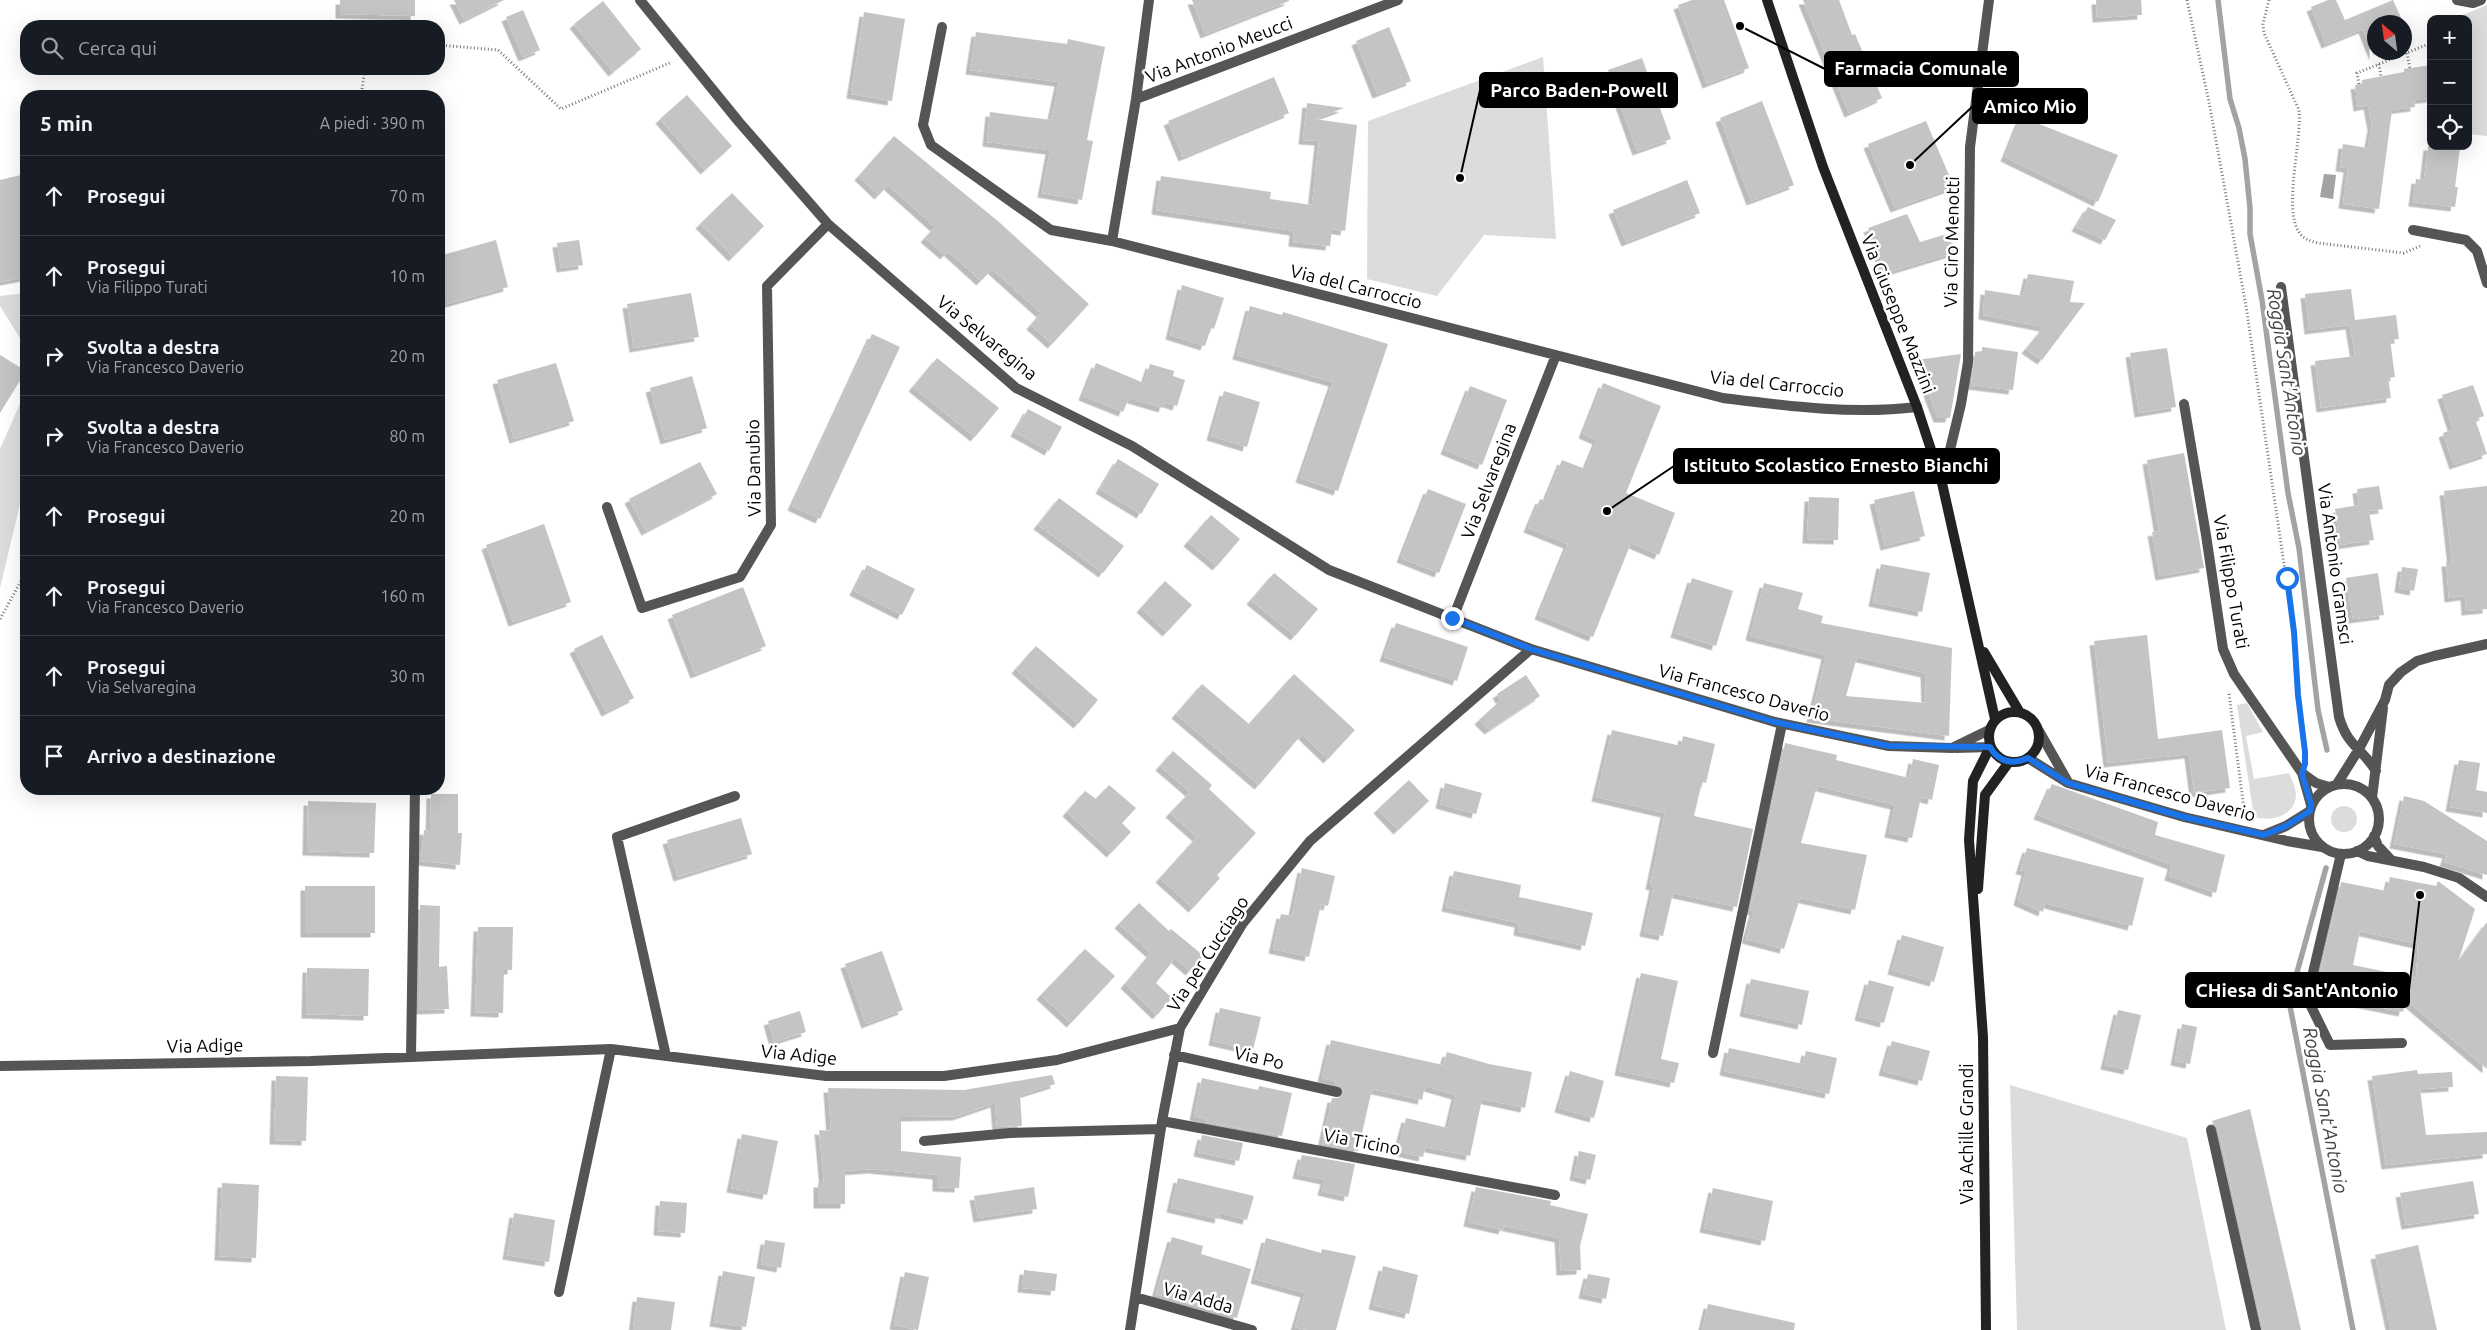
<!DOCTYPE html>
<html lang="it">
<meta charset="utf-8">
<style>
:root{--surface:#171b24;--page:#20242c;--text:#f1f3f6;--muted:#9ea1a6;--line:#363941}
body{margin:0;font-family:Ubuntu,sans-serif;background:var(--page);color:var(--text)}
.controls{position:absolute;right:15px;top:15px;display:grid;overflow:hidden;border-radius:10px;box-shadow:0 5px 20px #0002}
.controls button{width:45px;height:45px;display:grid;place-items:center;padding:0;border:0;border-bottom:1px solid var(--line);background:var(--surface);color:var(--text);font:25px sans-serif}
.compass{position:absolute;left:2367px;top:15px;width:45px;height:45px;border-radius:50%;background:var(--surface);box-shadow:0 5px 20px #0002;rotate:331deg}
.stop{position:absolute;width:15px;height:15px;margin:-11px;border:4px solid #1a73e8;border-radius:50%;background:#fff}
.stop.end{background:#1a73e8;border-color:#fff;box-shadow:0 1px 5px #0008}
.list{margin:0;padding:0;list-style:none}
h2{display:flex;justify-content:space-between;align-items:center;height:65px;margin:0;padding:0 20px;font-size:21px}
h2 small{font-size:16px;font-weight:400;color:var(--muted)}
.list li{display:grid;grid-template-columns:32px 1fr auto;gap:15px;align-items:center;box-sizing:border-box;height:80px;padding:0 20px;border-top:1px solid var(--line)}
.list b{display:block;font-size:19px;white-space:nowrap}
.list p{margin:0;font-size:16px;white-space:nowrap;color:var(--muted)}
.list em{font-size:16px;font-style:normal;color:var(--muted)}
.icon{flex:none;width:28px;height:28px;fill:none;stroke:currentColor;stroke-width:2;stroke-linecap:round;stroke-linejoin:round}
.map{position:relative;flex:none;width:2487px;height:1330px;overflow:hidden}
.search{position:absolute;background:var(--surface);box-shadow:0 5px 20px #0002;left:20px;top:20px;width:425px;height:55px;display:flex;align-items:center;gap:12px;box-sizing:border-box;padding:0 18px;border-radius:20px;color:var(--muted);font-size:19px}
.panel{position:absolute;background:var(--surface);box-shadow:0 5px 20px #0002;left:20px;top:90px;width:425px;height:705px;border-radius:20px}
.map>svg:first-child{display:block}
</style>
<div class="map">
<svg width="2487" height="1330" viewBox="0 0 2487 1330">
<defs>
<filter id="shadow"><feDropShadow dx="-4.5" dy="4.5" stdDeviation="0" flood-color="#0004"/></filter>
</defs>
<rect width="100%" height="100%" fill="#fff"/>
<path fill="#dcdcdc" d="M2487 5V136L2468 134V19H2453Z
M1543 57 1556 239 1484 235 1437 296 1367 279 1368 121Z
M26 293V348L0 306V296Z
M26 390V479L0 588V449Z
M2247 703 2263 732 2246 736 2254 779 2289 773C2291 779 2296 788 2296 795 2295 816 2271 822 2254 817L2237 705Z
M2331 819a13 13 0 1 1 26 0a13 13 0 1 1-26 0Z
M2010 1085 2187 1138 2226 1330H2017Z"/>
<path fill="#a3a3a3" d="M2324 174 2336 175 2333 199 2320 197Z"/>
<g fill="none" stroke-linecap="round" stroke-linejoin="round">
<path stroke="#a3a3a3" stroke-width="5.5" d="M2218 0 2230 99 2239 128 2245 159 2250 208V234L2262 300 2288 493 2299 548 2318 710 2327 750
M2326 868 2289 1001 2353 1330"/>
</g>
<path fill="#c4c4c4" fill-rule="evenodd" filter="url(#shadow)" d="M340 0H415V16L340 14Z
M454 0H504L464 20Z
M1192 0H1289V1L1205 34Z
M1692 0H1724L1749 68 1707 84 1678 5Z
M1803 0H1839L1852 35 1855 34 1882 98 1849 113Z
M2096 0H2141L2142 15 2097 18Z
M2328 0H2336L2345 20 2393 0 2403 22H2374V56L2363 29 2326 44 2311 7Z
M603 1 641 49 613 72 574 24Z
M523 10 540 50 523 57 506 17Z
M864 12 905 19 892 101 851 94Z
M1389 27 1411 81 1377 94 1356 41Z
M976 32 1067 44 1068 39 1105 47 1087 140 1093 141 1082 200 1042 193 1050 150 987 142 990 112 1051 120 1059 82 970 70Z
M1642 58 1671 139 1637 151 1608 70Z
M2431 65V98L2414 100 2415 107 2392 110 2379 209 2343 204 2348 168 2340 167 2343 144 2368 148 2372 126 2368 105 2358 107 2355 85 2362 84V80L2404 72V69Z
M1274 77 1289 113 1183 157 1168 121Z
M687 95 732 146 705 170 660 119Z
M1762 101 1794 185 1751 201 1720 118Z
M1307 103 1344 108 1314 119 1357 125 1345 231 1332 229 1330 246 1293 242 1294 231 1156 210 1161 176 1271 192 1270 199 1312 205 1319 141 1303 140Z
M2021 117 2118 155 2098 202 2005 157Z
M1926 121 1954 187 1895 208 1868 144Z
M894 136 999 222 1089 304 1052 344 1031 325 1041 313 992 269 981 281 948 251 945 255 925 238 935 227 888 185 879 195 859 176Z
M2428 146 2460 148 2455 187H2458L2455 207 2413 202 2416 179 2424 180Z
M21 175 26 196V277L0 282V180Z
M1687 180 1700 213 1626 242 1613 210Z
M732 193 764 226 733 257 700 224Z
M2088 207 2116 220 2105 240 2076 227Z
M1907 214 1920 242 1947 234 1956 252 1886 273 1868 228Z
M496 240 508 287 439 306V256Z
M579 240 583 265 561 268 557 243Z
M2028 274 2074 281 2070 302 2085 303 2042 360 2026 349 2044 327 1983 315 1985 290 2023 296Z
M1182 285 1224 298 1214 329 1211 328 1205 346 1170 335Z
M2351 289 2355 320 2396 315 2399 339 2390 340 2395 377 2388 378 2391 398 2321 408 2315 361 2355 356 2350 325 2309 330 2305 294Z
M691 293 699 337 634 348 627 304Z
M1250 306 1282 315 1283 312 1388 344 1338 491 1300 478 1333 382 1237 355Z
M872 334 900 347 820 519 792 506Z
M1982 347 2018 352 2013 390 1971 385 1975 352 1982 351Z
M2167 348 2176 407 2139 413 2130 353Z
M1961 354 1950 418H1938L1916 360Z
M0 355 26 371 0 413Z
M937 358 999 408 975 437 913 387Z
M556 363 574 421 514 439 497 380Z
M1096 363 1144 383 1150 364 1174 371 1173 376 1185 380 1177 406 1165 402 1163 408 1129 398 1123 412 1083 396Z
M692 376 707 428 665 440 650 388Z
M1603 383 1661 406 1626 493 1675 513 1659 555 1631 543 1593 637 1539 615 1568 544 1528 528 1540 499 1545 501 1562 460 1585 469 1597 440 1583 434Z
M2473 385 2484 416 2475 419 2487 454 2454 465 2443 433 2453 429 2442 395Z
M1470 386 1507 400 1482 465 1445 450Z
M1224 391 1260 402 1247 447 1211 436Z
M1028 409 1062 427 1049 451 1015 432Z
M2184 453 2204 568 2160 576 2152 532 2159 531 2147 460Z
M1118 459 1159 484 1141 514 1100 489Z
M700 462 717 494 646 531 629 499Z
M2379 486 2383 509 2369 511 2374 540 2340 545 2335 509 2359 505 2357 489Z
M2487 486V609L2466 611 2465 596 2449 598 2446 562H2452L2444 491Z
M1428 489 1466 504 1439 573 1401 558Z
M1914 491 1925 536 1885 546 1874 500Z
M1809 497 1839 498 1838 540 1807 539Z
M1059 498 1124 546 1103 573 1038 525Z
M1211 515 1240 539 1217 566 1188 542Z
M544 524 571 602 513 622 486 545Z
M1881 564 1930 573 1922 612 1873 602Z
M867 565 915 589 902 615 854 591Z
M2402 567 2418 569 2414 591 2399 588Z
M1274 573 1318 609 1295 636 1251 600Z
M2378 573 2384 615 2353 619 2346 578Z
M1692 578 1733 591 1716 646 1675 633Z
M1165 581 1192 605 1167 632 1141 608Z
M1764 583 1803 593 1798 609 1823 616 1821 623 1952 648 1949 736 1811 718 1826 655 1750 636ZM1857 657 1925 673 1926 703 1846 696Z
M743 587 766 646 695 674 672 615Z
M1396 623 1468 647 1457 681 1384 657Z
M602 635 634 698 606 712 574 649Z
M2147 635 2158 739 2222 730 2230 788 2194 793 2189 754 2108 763 2094 641Z
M1036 646 1098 700 1078 724 1016 669Z
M1294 674 1355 730 1328 759 1302 734 1259 785 1176 714 1202 684 1249 724Z
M1526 675 1540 696 1489 730 1479 720 1501 700 1497 694Z
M1612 730 1681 746 1683 736 1715 744 1706 783 1702 782 1694 816 1753 829 1737 907 1673 893 1663 936 1644 932 1654 886 1650 885 1665 813 1596 797Z
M1785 743 1837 755 1836 760 1909 778 1913 759 1939 765 1932 800 1921 797 1912 838 1889 833 1895 805 1817 786 1801 843 1867 855 1855 910 1800 898 1784 949 1746 939 1754 911 1750 910Z
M1173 751 1212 785 1209 789 1256 833 1217 875 1220 878 1193 908 1160 878 1197 837 1170 813 1190 792 1160 766Z
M2459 760 2480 763 2476 790 2487 792V813L2450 807Z
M1409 780 1429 801 1398 830 1378 809Z
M1445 783 1482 793 1476 814 1440 804Z
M2052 784 2158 822 2155 835 2225 855 2216 893 2169 876 2172 865 2038 815Z
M1109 785 1136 808 1122 823 1131 832 1111 853 1067 812 1085 791 1096 799Z
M431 794H458V833H462L460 865 421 861 424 830 430 831Z
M2404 796 2424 801 2487 841V875L2444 862 2447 854 2394 844Z
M308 801 376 803 374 853 307 851Z
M741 818 752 854 678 877 667 840Z
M2027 848 2144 878 2132 926 2045 903 2043 912 2018 901 2026 871 2020 870Z
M1302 868 1335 876 1328 906 1321 904 1309 957 1273 949 1281 914 1292 916Z
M1454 871 1521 885 1519 897 1593 913 1585 946 1518 931 1519 923 1446 907Z
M2390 877 2436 886 2438 881 2475 909 2458 962 2487 922V1069L2406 1000 2403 1012 2354 1002 2355 997 2316 989 2341 882 2387 891ZM2360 931 2418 944 2416 978 2353 965Z
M305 886H375V933H305Z
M1139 903 1169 931 1171 929 1204 956 1190 971 1175 958 1156 983 1172 998 1157 1015 1125 984 1151 953 1119 924Z
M420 905 440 906 439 967 447 966 449 1009 419 1010Z
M478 927H513L512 970H504L503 1013 475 1012Z
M1902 935 1944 947 1934 982 1892 970Z
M1085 949 1115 976 1071 1023 1041 995Z
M882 951 903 1010 866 1024 845 964Z
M307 968 369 969 368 1016 306 1014Z
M1641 973 1678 981 1661 1059 1679 1063 1674 1083 1619 1071Z
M1751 979 1809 991 1802 1025 1744 1012Z
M1869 980 1894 987 1884 1023 1859 1016Z
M1220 1008 1261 1017 1253 1050 1213 1041Z
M2118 1010 2141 1015 2128 1070 2105 1065Z
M800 1011 806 1032 774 1042 768 1021Z
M2182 1024 2197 1027 2190 1064 2175 1061Z
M1331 1040 1443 1065 1447 1052 1489 1064 1532 1072 1525 1108 1482 1099 1470 1156 1425 1147 1423 1157 1397 1151 1406 1118 1448 1128 1456 1095 1425 1086 1422 1100 1372 1089 1358 1151 1322 1144 1332 1098H1339L1344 1093 1342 1087 1335 1085 1336 1081 1322 1078Z
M1892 1041 1930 1051 1922 1081 1883 1071Z
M1729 1048 1803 1064 1806 1051 1837 1058 1829 1094 1724 1071Z
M2417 1070 2418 1074 2452 1072 2453 1087 2420 1089 2426 1135 2487 1132V1154L2386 1165 2372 1076Z
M1570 1071 1604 1081 1594 1118 1559 1108Z
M1052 1075 1055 1084 1020 1095 1022 1126 997 1127 995 1103 957 1116 901 1117V1151L961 1157 959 1188 937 1187V1175L872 1169 845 1171V1204H818V1183H824L819 1130 831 1131 828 1088 964 1090Z
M276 1076 308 1077 306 1141 274 1140Z
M1202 1078 1258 1090 1259 1086 1292 1093 1282 1136 1205 1122 1206 1119 1194 1116Z
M2250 1109 2301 1330H2263L2218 1128 2213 1123 2212 1121Z
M742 1134 778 1141 767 1195 731 1188Z
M1202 1135 1243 1143 1239 1161 1198 1152Z
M1579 1151 1596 1155 1590 1180 1574 1176Z
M1302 1155 1355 1164 1348 1197 1322 1191 1325 1180 1297 1174Z
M1178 1178 1254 1196 1247 1220 1220 1213 1219 1219 1171 1208Z
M2473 1181 2479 1214 2406 1225 2400 1193Z
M222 1183 259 1185 256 1258 219 1256Z
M1034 1187 1037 1209 978 1218 974 1196Z
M1476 1187 1551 1201 1550 1205 1588 1214 1580 1246 1581 1270 1561 1271 1559 1238 1504 1226 1503 1230 1468 1222Z
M1713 1188 1773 1201 1765 1241 1704 1228Z
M660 1201 687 1203 685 1233 658 1231Z
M514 1213 555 1220 549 1262 507 1255Z
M1172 1237 1203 1246 1201 1254 1251 1269 1237 1318 1156 1294Z
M1266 1238 1321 1253 1322 1249 1356 1256 1336 1330H1307L1295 1327 1305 1293 1255 1279Z
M765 1240 785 1243 781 1268 761 1264Z
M2418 1245 2437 1330H2391L2375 1255Z
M1383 1266 1418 1275 1409 1314 1373 1305Z
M1024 1270 1057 1274 1055 1291 1022 1288Z
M723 1271 755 1277 746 1327 714 1322Z
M905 1272 929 1277 918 1330 894 1325Z
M1588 1274 1610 1278 1606 1299 1583 1294Z
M637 1297 675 1302 671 1330H633Z
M1708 1304 1795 1323 1794 1330H1702Z"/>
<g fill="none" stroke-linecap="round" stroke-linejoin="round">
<path stroke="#777" stroke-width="3" stroke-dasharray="1 2.5" stroke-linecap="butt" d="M2187 0 2209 102 2246 306 2294 632 2298 695 2305 749
M2269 0 2263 24 2264 33 2299 110C2302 141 2283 208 2299 232 2303 239 2310 241 2318 243L2404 253 2420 246
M439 45 498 50 561 109 672 62
M2407 53 2410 69
M2379 64 2381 77
M2359 84 2357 73 2431 43
M361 96 365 69
M0 619 26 572
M2229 694 2245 817"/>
<path stroke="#555" stroke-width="10" d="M2341 854 2307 998 2330 1045 2402 1043"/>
<path stroke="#555" stroke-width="10" d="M640 0 739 122 828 224 1016 388 1132 446 1329 570 1531 649 1775 722 1889 746 1952 748 1989 730
M2457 0 2473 3 2481 0
M942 27 923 125 931 145 1051 230 1112 241 1723 398C1787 406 1853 415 1917 407
M1136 99 1398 0
M2413 230 2466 240 2477 251 2487 283
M1112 241 1136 99 1149 0
M2281 287 2339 717C2348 747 2361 747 2376 771
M2184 404 2206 535 2223 649 2234 674 2302 773 2311 805
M1942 483 1961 404 1968 362 1970 147 1989 0
M607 507 642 608 740 577 771 525 767 286 828 224
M1453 618 1556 355
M2039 731 2068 782
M1956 748 1990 747
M2028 758 2068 783 2184 817 2287 841 2322 847
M2302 773 2316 783 2329 787
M2337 784 2359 749 2385 700 2389 685 2401 672 2417 661 2434 656 2487 644
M2309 819a35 35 0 1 1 70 0a35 35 0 1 1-70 0Z
M2372 798 2383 708
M2264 835 2286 826 2310 811
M2374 836 2378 846 2391 860
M2357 851 2368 856 2424 867 2459 878 2487 897
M1713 1053 1782 724
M1174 1055 1337 1092
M666 1056 617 837 735 796
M411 1057 415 789
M0 1066 311 1061 611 1049 826 1076H944L1057 1060 1180 1028
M1162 1121 1555 1195
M2211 1130 2256 1330
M924 1141 1010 1133 1161 1129
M559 1292 611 1049
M1135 1297 1252 1330
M1130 1330 1162 1121 1180 1028 1243 923 1310 841 1531 649"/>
<path stroke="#222" stroke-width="10" d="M1767 0 1823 167 1917 407 1942 483 1995 719
M1984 652 2019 711
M1989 737a25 25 0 1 1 50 0a25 25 0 1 1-50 0Z
M1978 889 1985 795 2009 762
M1986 1330 1983 1037 1969 840 1973 781 1990 747"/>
</g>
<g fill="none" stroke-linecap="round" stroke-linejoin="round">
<path stroke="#1a73e8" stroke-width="6" d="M1452 618 1531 649 1775 722 1889 746 1990 747C1998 762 2013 765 2028 758L2068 783 2184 817 2255 833 2264 835 2286 826 2310 811 2311 805 2302 774 2305 764V752L2298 695 2294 632 2287 578"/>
</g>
<g text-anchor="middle" stroke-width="5" stroke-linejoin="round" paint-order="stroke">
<g font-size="18" fill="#000" stroke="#fff">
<text transform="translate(1219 50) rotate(-21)" y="6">Via Antonio Meucci</text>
<text transform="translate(1952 242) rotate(-89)" y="6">Via Ciro Menotti</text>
<text transform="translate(1356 287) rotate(14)" y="6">Via del Carroccio</text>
<text transform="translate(1898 314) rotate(68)" y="6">Via Giuseppe Mazzini</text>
<text transform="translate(987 338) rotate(39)" y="6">Via Selvaregina</text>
<text transform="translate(1777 384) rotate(6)" y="6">Via del Carroccio</text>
<text transform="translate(754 468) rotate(-91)" y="6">Via Danubio</text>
<text transform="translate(1489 481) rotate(-69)" y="6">Via Selvaregina</text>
<text transform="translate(2335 564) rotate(82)" y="6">Via Antonio Gramsci</text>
<text transform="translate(2231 582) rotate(80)" y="6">Via Filippo Turati</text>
<text transform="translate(1744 693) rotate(15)" y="6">Via Francesco Daverio</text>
<text transform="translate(2170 793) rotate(15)" y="6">Via Francesco Daverio</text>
<text transform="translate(1208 954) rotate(-57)" y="6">Via per Cucciago</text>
<text transform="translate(205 1046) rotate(-1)" y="6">Via Adige</text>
<text transform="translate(799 1055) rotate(6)" y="6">Via Adige</text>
<text transform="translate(1259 1058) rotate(13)" y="6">Via Po</text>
<text transform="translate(1967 1134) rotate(-90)" y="6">Via Achille Grandi</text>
<text transform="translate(1362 1142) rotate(11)" y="6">Via Ticino</text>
<text transform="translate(1198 1298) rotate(16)" y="6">Via Adda</text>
</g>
<g font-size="19" font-style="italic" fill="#444" stroke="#fff">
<text transform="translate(2287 372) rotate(81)" y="7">Roggia Sant'Antonio</text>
<text transform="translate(2326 1110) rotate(79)" y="7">Roggia Sant'Antonio</text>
</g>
</g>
<path fill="none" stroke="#000" stroke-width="2" d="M1740 26L1825 69M1460 178L1480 90M1910 165L1973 106M1607 511L1674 466M2420 895L2409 990"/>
<g fill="#000" stroke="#fff" stroke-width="2">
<circle cx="1740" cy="26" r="5"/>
<circle cx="1460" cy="178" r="5"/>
<circle cx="1910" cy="165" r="5"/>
<circle cx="1607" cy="511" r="5"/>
<circle cx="2420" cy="895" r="5"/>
</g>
<g fill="#000" stroke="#000" stroke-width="2">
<rect x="1825" y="52" width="193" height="34" rx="5"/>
<rect x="1480" y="73" width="197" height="34" rx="5"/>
<rect x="1973" y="89" width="114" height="34" rx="5"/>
<rect x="1674" y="449" width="325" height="34" rx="5"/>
<rect x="2186" y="973" width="223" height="34" rx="5"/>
</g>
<g font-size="19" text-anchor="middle" font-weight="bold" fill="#fff">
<text x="1921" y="75">Farmacia Comunale</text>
<text x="1579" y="97">Parco Baden-Powell</text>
<text x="2030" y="113">Amico Mio</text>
<text x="1836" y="472">Istituto Scolastico Ernesto Bianchi</text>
<text x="2297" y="997">CHiesa di Sant'Antonio</text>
</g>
</svg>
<div class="controls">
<button>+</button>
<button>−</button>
<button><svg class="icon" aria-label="locate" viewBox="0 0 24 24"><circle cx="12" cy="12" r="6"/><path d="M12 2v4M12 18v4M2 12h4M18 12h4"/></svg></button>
</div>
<svg class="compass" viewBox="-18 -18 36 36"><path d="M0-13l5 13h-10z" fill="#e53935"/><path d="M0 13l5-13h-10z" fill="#9ea1a6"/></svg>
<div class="stop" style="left:2287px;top:578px"></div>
<div class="stop end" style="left:1452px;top:618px"></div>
<div class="search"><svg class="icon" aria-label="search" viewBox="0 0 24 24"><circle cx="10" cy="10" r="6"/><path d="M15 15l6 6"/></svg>Cerca qui</div>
<section class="panel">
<h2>5 min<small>A piedi · 390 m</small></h2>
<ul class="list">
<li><svg class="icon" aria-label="ahead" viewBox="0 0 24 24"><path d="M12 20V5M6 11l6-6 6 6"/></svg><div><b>Prosegui</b></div><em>70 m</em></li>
<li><svg class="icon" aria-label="ahead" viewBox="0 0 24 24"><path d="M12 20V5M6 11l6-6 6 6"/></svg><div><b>Prosegui</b><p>Via Filippo Turati</p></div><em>10 m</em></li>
<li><svg class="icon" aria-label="right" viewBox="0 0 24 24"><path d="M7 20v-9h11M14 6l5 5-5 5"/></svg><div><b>Svolta a destra</b><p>Via Francesco Daverio</p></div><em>20 m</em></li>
<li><svg class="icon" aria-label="right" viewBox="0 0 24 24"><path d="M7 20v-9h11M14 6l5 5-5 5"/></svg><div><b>Svolta a destra</b><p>Via Francesco Daverio</p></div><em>80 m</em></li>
<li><svg class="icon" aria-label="ahead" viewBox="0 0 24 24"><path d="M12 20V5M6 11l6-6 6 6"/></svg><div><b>Prosegui</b></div><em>20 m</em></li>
<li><svg class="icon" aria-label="ahead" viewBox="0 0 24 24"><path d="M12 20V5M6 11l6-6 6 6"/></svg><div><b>Prosegui</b><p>Via Francesco Daverio</p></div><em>160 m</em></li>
<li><svg class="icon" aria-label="ahead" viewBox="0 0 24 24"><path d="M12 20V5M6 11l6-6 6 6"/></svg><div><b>Prosegui</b><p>Via Selvaregina</p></div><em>30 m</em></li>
<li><svg class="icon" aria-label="arrive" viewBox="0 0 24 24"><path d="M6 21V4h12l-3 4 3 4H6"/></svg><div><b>Arrivo a destinazione</b></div></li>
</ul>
</section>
</div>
